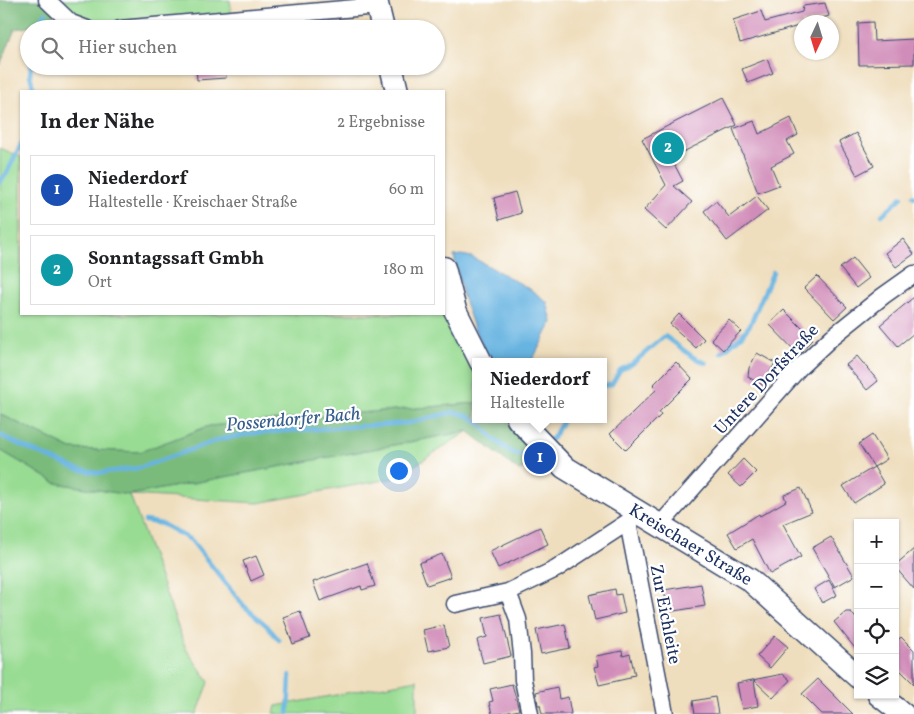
<!DOCTYPE html>
<html lang="de">
<meta charset="utf-8">
<style>
:root{--surface:#fff;--page:#f2f2f2;--text:#202124;--muted:#757577;--line:#e0e0e0;--accent:#0f766e}
body{margin:0;font-family:Vollkorn,serif;background:var(--page);color:var(--text)}
.controls{position:absolute;right:15px;bottom:15px;display:grid;overflow:hidden;border-radius:0px;box-shadow:0 1px 4px #0004}
.controls button{width:45px;height:45px;display:grid;place-items:center;padding:0;border:0;border-bottom:1px solid var(--line);background:var(--surface);color:var(--text);font:25px sans-serif}
.compass{position:absolute;left:794px;top:15px;width:45px;height:45px;border-radius:50%;background:var(--surface);box-shadow:0 1px 4px #0004;rotate:184deg}
.you{position:absolute;left:398px;top:470px;width:18px;height:18px;margin:-12px;border:4px solid #fff;border-radius:50%;background:#1a73e8;box-shadow:0 0 0 8px #1a73e833}
.badge{display:grid;place-items:center;width:32px;height:32px;border-radius:50%;background:var(--accent);color:#fff;font-size:16px;font-weight:700}
.pin{position:absolute;translate:-50% -50%;border:2px solid #fff;box-shadow:0 1px 5px #0006}
.popup{position:absolute;left:472px;top:358px;width:135px;height:65px;box-sizing:border-box;display:grid;place-content:center;border-radius:0px;background:var(--surface);filter:drop-shadow(0 1px 4px #0005);font-size:16px;white-space:nowrap;color:var(--muted)}
.popup b{font-size:19px;color:var(--text)}
.popup::after{content:'';position:absolute;left:50%;top:100%;margin-left:-10px;border:10px solid transparent;border-top-color:var(--surface)}
.list{margin:0;padding:0;list-style:none}
h2{display:flex;justify-content:space-between;align-items:center;height:65px;margin:0;padding:0 20px;font-size:21px}
h2 small{font-size:16px;font-weight:400;color:var(--muted)}
.list li{display:grid;grid-template-columns:32px 1fr auto;gap:15px;align-items:center;box-sizing:border-box;height:70px;margin:0 10px 10px;padding:0 10px;border:1px solid var(--line);border-radius:0px}
.list b{display:block;font-size:19px;white-space:nowrap}
.list p{margin:0;font-size:16px;white-space:nowrap;color:var(--muted)}
.list em{font-size:16px;font-style:normal;color:var(--muted)}
.icon{flex:none;width:28px;height:28px;fill:none;stroke:currentColor;stroke-width:2;stroke-linecap:round;stroke-linejoin:round}
.map{position:relative;flex:none;width:914px;height:714px;overflow:hidden}
.search{position:absolute;background:var(--surface);box-shadow:0 1px 4px #0004;left:20px;top:20px;width:425px;height:55px;display:flex;align-items:center;gap:12px;box-sizing:border-box;padding:0 18px;border-radius:28px;color:var(--muted);font-size:19px}
.panel{position:absolute;background:var(--surface);box-shadow:0 1px 4px #0004;left:20px;top:90px;width:425px;height:225px;border-radius:0px}
.map>svg:first-child{display:block}
</style>
<div class="map">
<svg width="914" height="714" viewBox="0 0 914 714">
<rect width="100%" height="100%" fill="#fff"/>
<filter id="ink" filterUnits="userSpaceOnUse"><feTurbulence type="fractalNoise" baseFrequency=".02" numOctaves="2"/><feDisplacementMap in="SourceGraphic" scale="10" xChannelSelector="R" yChannelSelector="G"/><feConvolveMatrix kernelMatrix="1 2 1 2 8 2 1 2 1" color-interpolation-filters="sRGB"/></filter>
<filter id="wash" filterUnits="userSpaceOnUse"><feTurbulence type="fractalNoise" baseFrequency=".0096" numOctaves="4" result="noise"/><feDisplacementMap in="SourceGraphic" scale="20" xChannelSelector="R" yChannelSelector="G"/><feGaussianBlur stdDeviation="1.12" result="paint"/><feColorMatrix in="noise" values="0 0 0 0 0 0 0 0 0 0 0 0 0 0 0 0 0 1.4 0 .05"/><feComposite in="paint" operator="in"/></filter>
<g filter="url(#wash)">
<rect width="100%" height="100%" fill="#efdebd"/>
<path fill="#98db92" stroke="#5a8578" d="M56 0H230L231 14 106 25 77 17Z
M0 148 21 157V314H444V268L476 362V403L209 426 140 452 71 449 0 414Z
M468 431 395 478 258 503 130 495 186 649 209 682 197 714H0V450L56 483 129 495Z
M417 680V714H274L276 706Z"/>
<path fill="#7abb7c" stroke="#4a756d" d="M0 0H41L54 13 46 24 15 29 0 65Z
M476 403V419H507L517 433 540 457 519 471 468 431 129 495 56 483 0 450V414L71 449 140 452 209 426Z"/>
<path fill="#68b4e1" stroke="#4272a0" d="M461 255 472 257 530 289 547 302 552 322 533 359 528 362H491L474 328 463 296 454 256Z"/>
<g fill="none" stroke-linecap="round" stroke-linejoin="round">
<path stroke="#68b4e1" stroke-width="4.5" d="M34 28 46 13
M31 66 30 75 34 91
M0 182 7 173 21 144
M913 196 914 197
M882 215 902 197
M721 353 741 336 750 325 773 272
M604 386 612 384 620 370 632 364 665 336 693 357 706 363
M0 435 24 447 77 469 99 473 139 468 221 439 256 433 409 423 453 412 466 415 477 421 495 440 512 453 519 455 526 454
M548 441 553 438 564 419
M145 521 162 524 191 540 244 606 266 625 279 640
M288 714 290 675"/>
</g>
<g id="blocks">
<path fill="#d18db9" d="M825 3 829 16 809 22H802V25L740 43 733 20 761 11 765 22 802 12 803 6Z
M873 22 874 41 914 39V64L859 65 858 23Z
M767 59 773 73 748 83 742 69Z
M196 66H225L226 78 197 80Z
M723 98 737 125 671 158 683 181 674 186 692 202 666 230 644 210 666 185 642 139Z
M791 118 798 135 787 141 794 154 771 166 779 185 758 193 733 129 754 121 759 134Z
M856 133 874 166 857 175 839 142Z
M515 192 521 213 499 220 494 198Z
M757 196 768 210 727 241 704 211 716 201 729 217Z
M903 239 914 254 896 267 885 253Z
M853 258 869 278 856 288 840 268Z
M817 276 847 307 834 319 804 288Z
M914 297V333L898 346 880 325Z
M784 310 813 339 798 354 769 324Z
M679 314 704 339 696 348 670 324Z
M729 320 741 331 723 350 711 339Z
M757 353 775 363 763 385 748 377 749 368Z
M857 356 878 381 867 390 846 365Z
M676 362 692 379 659 412 661 415 626 450 610 434 657 389 653 385Z
M872 435 887 459 874 467 859 444Z
M743 459 756 472 741 487 728 475Z
M874 467 884 484 854 503 843 486Z
M801 488 812 512 783 524 801 557 770 574 752 539 737 548 728 533 759 514 760 516 786 501 784 495Z
M540 527 548 544 498 568 490 551Z
M831 537 854 576 835 587 812 548Z
M914 549V589L895 567V565Z
M442 554 451 577 427 585 419 563Z
M256 556 264 575 251 581 243 561Z
M367 563 375 586 362 590 361 586 320 601 313 582Z
M829 580 837 595 822 603 814 589Z
M701 584 705 606 668 612 664 590Z
M615 589 616 595 621 594 625 613 595 620 589 595Z
M300 611 310 638 293 644 283 617Z
M846 612H851L858 621V652L834 622Z
M501 614 511 656 483 663 477 640 487 637 483 618Z
M565 624 570 648 541 654 536 630Z
M444 625 449 647 428 651 423 630Z
M775 636 788 647 770 668 757 656Z
M901 637 914 650V684L895 665V643Z
M622 651 623 656 630 654 635 675 630 676V678L599 685 594 667 598 666 596 656Z
M783 674 790 680 773 698 754 680 758 706 742 709 737 683Z
M818 679 853 714H822L802 694Z
M512 684 519 710 500 714H492L489 702 493 701 490 689Z
M557 687 559 699 568 697 571 714H542L540 705H538L536 692Z
M715 697 718 714H695L693 701Z"/>
</g>
</g>
<g filter="url(#ink)">
<use href="#blocks" fill-opacity="0" stroke="#3b496c" stroke-width="1"/>
<g fill="none" stroke-linecap="round" stroke-linejoin="round">
<g stroke="#3b496c" stroke-width="19">
<path id="minor" d="M47 0 71 23 87 29
M120 29 378 6
M628 522 665 714
M660 525 800 367 832 337 883 296 914 274
M508 592 518 619 522 654 523 680 530 714
M455 604 508 592 556 569 640 514"/>
</g>
<g stroke="#3b496c" stroke-width="25">
<g id="secondary">
<path d="M376 0 383 29"/>
<path d="M391 66 397 91"/>
<path d="M444 268 455 310 481 362"/>
<path id="s1" d="M518 419 564 467 750 580 858 677"/>
<path d="M879 695 903 714"/>
</g>
</g>
<use href="#minor" stroke="#fff" stroke-width="16"/>
<use href="#secondary" stroke="#fff" stroke-width="22"/>
</g>
</g>
<g text-anchor="middle" stroke-width="4.5" stroke-linejoin="round" paint-order="stroke">
<g font-size="18" fill="#1b2f5e" stroke="#fff">
<text transform="translate(766 379) rotate(-47)" y="6">Untere Dorfstraße</text>
<text dy="6" stroke="none"><textPath href="#s1" startOffset="215">Kreischaer Straße</textPath></text>
<text transform="translate(666 614) rotate(79)" y="6">Zur Eichleite</text>
</g>
<g font-size="19" font-style="italic" fill="#365e8c" stroke="#fff">
<text transform="translate(293 418) rotate(-5)" y="7">Possendorfer Bach</text>
</g>
</g>
</svg>
<div class="controls">
<button>+</button>
<button>−</button>
<button><svg class="icon" aria-label="locate" viewBox="0 0 24 24"><circle cx="12" cy="12" r="6"/><path d="M12 2v4M12 18v4M2 12h4M18 12h4"/></svg></button>
<button><svg class="icon" aria-label="layers" viewBox="0 0 24 24"><path d="M12 4l9 5-9 5-9-5zM3 14l9 5 9-5"/></svg></button>
</div>
<svg class="compass" viewBox="-18 -18 36 36"><path d="M0-13l5 13h-10z" fill="#e53935"/><path d="M0 13l5-13h-10z" fill="#757577"/></svg>
<div class="you"></div>
<div class="pin badge" style="left:540px;top:458px;background:#1a4fb4">1</div>
<div class="popup"><b>Niederdorf</b>Haltestelle</div>
<div class="pin badge" style="left:668px;top:148px;background:#0f9aa8">2</div>
<div class="search"><svg class="icon" aria-label="search" viewBox="0 0 24 24"><circle cx="10" cy="10" r="6"/><path d="M15 15l6 6"/></svg>Hier suchen</div>
<section class="panel">
<h2>In der Nähe<small>2 Ergebnisse</small></h2>
<ul class="list">
<li><span class="badge" style="background:#1a4fb4">1</span><div><b>Niederdorf</b><p>Haltestelle · Kreischaer Straße</p></div><em>60 m</em></li>
<li><span class="badge" style="background:#0f9aa8">2</span><div><b>Sonntagssaft Gmbh</b><p>Ort</p></div><em>180 m</em></li>
</ul>
</section>
</div>
